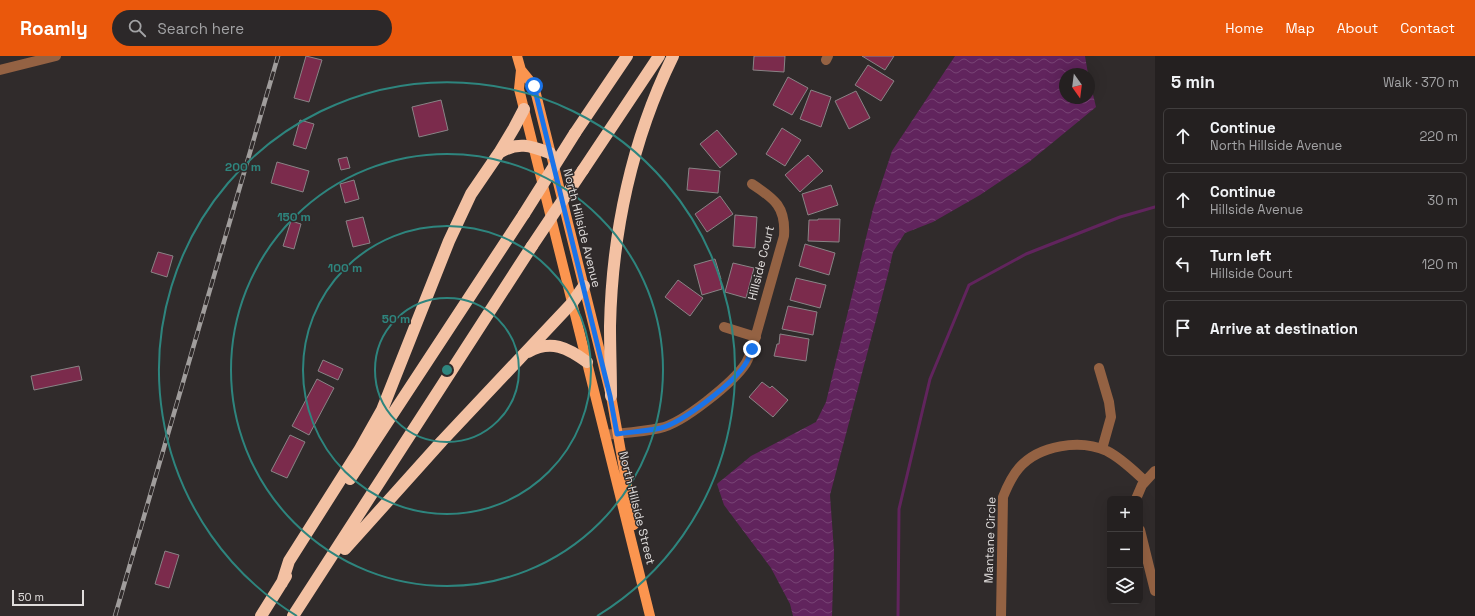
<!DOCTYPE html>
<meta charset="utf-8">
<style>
:root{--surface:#242020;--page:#2c2829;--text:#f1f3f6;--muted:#a3a3a5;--line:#413e3e;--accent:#ea580c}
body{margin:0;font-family:"Space Grotesk",sans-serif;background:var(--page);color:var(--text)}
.controls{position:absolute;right:12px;bottom:12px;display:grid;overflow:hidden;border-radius:6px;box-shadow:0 4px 16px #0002}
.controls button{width:36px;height:36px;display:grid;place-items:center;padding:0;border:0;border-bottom:1px solid var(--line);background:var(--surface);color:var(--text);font:20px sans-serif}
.compass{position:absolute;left:1059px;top:12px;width:36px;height:36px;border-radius:50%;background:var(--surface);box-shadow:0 4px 16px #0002;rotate:166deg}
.scale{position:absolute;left:12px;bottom:10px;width:72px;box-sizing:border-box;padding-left:4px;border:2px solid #e0dddc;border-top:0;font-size:11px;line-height:14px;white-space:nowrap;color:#e0dddc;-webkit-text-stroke:3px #302b2b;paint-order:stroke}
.stop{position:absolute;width:12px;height:12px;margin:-9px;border:3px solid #1a73e8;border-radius:50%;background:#fff}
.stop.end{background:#1a73e8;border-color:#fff;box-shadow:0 1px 4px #0008}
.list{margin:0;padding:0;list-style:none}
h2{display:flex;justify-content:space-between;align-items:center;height:52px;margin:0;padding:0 16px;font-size:17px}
h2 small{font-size:13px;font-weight:400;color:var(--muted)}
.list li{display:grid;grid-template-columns:26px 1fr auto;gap:12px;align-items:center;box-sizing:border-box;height:56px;margin:0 8px 8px;padding:0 8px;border:1px solid var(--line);border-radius:6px}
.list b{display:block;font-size:15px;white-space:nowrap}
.list p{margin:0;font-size:13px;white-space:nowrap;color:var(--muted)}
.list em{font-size:13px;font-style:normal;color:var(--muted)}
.icon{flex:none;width:22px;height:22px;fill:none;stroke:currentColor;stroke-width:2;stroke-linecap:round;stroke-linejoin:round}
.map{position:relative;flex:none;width:1155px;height:560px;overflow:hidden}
header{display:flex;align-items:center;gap:24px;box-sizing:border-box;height:56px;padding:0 20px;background:var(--accent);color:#fff}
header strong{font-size:19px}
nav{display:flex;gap:22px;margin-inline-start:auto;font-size:14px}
.search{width:280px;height:36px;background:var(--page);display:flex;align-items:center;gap:10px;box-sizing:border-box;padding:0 14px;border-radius:22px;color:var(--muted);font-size:15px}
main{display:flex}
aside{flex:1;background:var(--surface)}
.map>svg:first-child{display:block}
</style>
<header>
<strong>Roamly</strong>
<div class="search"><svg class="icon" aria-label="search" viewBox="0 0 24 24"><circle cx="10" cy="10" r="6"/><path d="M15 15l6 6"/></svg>Search here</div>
<nav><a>Home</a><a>Map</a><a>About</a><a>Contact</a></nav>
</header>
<main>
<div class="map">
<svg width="1155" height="560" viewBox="0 0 1155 560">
<defs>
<pattern id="water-waves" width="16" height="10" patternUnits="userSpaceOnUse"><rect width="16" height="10" fill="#61245d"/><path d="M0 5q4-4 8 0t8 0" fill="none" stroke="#774374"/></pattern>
</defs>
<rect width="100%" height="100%" fill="#302b2b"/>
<path fill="url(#water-waves)" d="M955 0H1085L1088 18H1065V42H1089V22L1096 51 1029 106 980 139 933 166 905 177 893 196 888 218 830 439 834 495 832 560H793L790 548 771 512 724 449 717 428 751 400 816 366 826 346 873 153 892 95Z"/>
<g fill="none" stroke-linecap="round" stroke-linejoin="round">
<path stroke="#61245d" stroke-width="3" d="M898 560 899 453 930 323 969 229 1026 198 1120 161 1155 151"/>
</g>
<path fill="#7b2b4c" stroke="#898486" d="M306 0 322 4 309 46 294 42Z
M754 0H785L784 16 753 14Z
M862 0H894L885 14Z
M868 9 894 25 881 45 855 29Z
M788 21 808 32 792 59 773 49Z
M811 34 831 41 821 71 800 63Z
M856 35 870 62 849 73 835 45Z
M441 44 448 74 419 81 412 51Z
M300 64 314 68 306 93 293 89Z
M782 72 801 84 785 110 766 98Z
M717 74 737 98 720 112 700 88Z
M808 99 823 115 800 136 785 119Z
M347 101 350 112 341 114 338 103Z
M277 106 309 115 303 136 271 127Z
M689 112 720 115 718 137 687 134Z
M354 124 359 143 345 147 340 128Z
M831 129 838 149 808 159 802 138Z
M720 140 733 158 707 176 695 158Z
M735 159 757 161 755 192 733 190Z
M363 161 370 187 353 191 346 165Z
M818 163H840L839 186 808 185 809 164H818Z
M291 165 301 168 294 193 283 190Z
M805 188 835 197 829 219 799 210Z
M158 196 173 200 167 221 151 216Z
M715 203 721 223H720L722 233 702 239 694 209Z
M733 207 754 212 746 242 725 236Z
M796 222 826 229 820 252 790 244Z
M678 224 703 242 690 260 665 241Z
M788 250 817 256 813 279 782 273Z
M780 278 809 283 806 305 774 300 777 288H779Z
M323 304 343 313 338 324 318 315Z
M79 310 82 324 34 334 31 320Z
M317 323 334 332 309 379 292 370Z
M762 326 770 332 772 330 788 344 773 361 749 341Z
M290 379 305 386 287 422 271 415Z
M165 495 179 499 169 532 155 528Z"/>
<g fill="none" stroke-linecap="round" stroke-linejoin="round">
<path stroke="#946243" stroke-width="10" d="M826 4 828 0
M0 14 56 0
M724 271 756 281
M1099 312 1109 346 1111 361 1102 393
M605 379C623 377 642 376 660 372 682 368 734 326 746 307 749 302 750 297 752 293L784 180C786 151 775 143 752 128
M1136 443 1142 429 1155 415
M1140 474 1155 535
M1001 560 1003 441C1007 431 1012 420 1019 412 1039 389 1080 383 1107 395 1121 402 1134 415 1145 425"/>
<path stroke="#fb954f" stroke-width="10" d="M517 0 521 14 519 33 650 560
M521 14 534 30 611 340 634 469"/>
<path stroke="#f3c1a3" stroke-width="12" d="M575 77 627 0
M499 97C518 85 531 90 550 97
M583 114 659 0
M528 296C551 283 568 292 587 306
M611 340C611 316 610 293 610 270 612 177 632 83 673 0
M350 423 524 158
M345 493 442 385 572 247 584 230
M282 527 289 505 360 393 382 354 449 185 471 138 499 97 514 72 524 53
M261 560 286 520
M293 560 532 190"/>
<g stroke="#a09d9c" stroke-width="4.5">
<path id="rail" d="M115 560 278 0"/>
</g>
<use href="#rail" stroke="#302b2b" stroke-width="3" stroke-dasharray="9" stroke-linecap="butt"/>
<path stroke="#f3c1a3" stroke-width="12" d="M524 158 575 77
M532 190 583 114"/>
</g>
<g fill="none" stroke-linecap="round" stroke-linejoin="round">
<path stroke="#1a73e8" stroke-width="5" d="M534 30 610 340 617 378C631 376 647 375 661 372 683 366 734 327 746 307 749 303 750 297 752 293"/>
</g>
<g fill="none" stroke="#2e857e" stroke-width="2">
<circle cx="447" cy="314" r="72"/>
<circle cx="447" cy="314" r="144"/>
<circle cx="447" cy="314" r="216"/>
<path d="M297 560A288 288 0 1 1 597 560"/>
</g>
<g text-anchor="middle" stroke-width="3" stroke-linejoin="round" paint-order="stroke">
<g font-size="12" fill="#e0dddc" stroke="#302b2b">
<text transform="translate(582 172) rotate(76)" y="4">North Hillside Avenue</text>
<text transform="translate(761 207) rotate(-76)" y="4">Hillside Court</text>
<text transform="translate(637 452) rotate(76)" y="4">North Hillside Street</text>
<text transform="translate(990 484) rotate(-88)" y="4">Mantane Circle</text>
</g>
</g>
<circle cx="447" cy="314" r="6" fill="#2e857e" stroke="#302b2b" stroke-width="2"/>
<g font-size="12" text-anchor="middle" font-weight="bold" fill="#2e857e" stroke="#302b2b" stroke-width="3" stroke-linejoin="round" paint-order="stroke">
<text x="243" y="115">200 m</text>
<text x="294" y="165">150 m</text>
<text x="345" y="216">100 m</text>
<text x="396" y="267">50 m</text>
</g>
</svg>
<div class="controls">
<button>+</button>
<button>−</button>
<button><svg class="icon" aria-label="layers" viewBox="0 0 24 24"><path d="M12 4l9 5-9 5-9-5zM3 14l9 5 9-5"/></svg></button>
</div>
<svg class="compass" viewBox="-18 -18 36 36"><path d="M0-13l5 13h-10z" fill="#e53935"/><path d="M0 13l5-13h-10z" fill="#a3a3a5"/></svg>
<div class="scale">50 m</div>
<div class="stop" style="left:534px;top:30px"></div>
<div class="stop end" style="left:752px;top:293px"></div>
</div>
<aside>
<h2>5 min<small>Walk · 370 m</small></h2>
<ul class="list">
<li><svg class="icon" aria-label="ahead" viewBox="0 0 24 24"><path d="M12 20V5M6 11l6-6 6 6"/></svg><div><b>Continue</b><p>North Hillside Avenue</p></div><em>220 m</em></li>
<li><svg class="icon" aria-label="ahead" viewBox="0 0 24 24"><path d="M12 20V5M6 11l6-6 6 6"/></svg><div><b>Continue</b><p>Hillside Avenue</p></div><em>30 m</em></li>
<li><svg class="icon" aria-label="left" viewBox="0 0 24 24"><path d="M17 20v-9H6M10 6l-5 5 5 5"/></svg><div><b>Turn left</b><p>Hillside Court</p></div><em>120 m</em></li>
<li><svg class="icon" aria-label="arrive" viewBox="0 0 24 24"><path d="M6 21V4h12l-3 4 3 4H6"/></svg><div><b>Arrive at destination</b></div></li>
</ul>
</aside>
</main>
